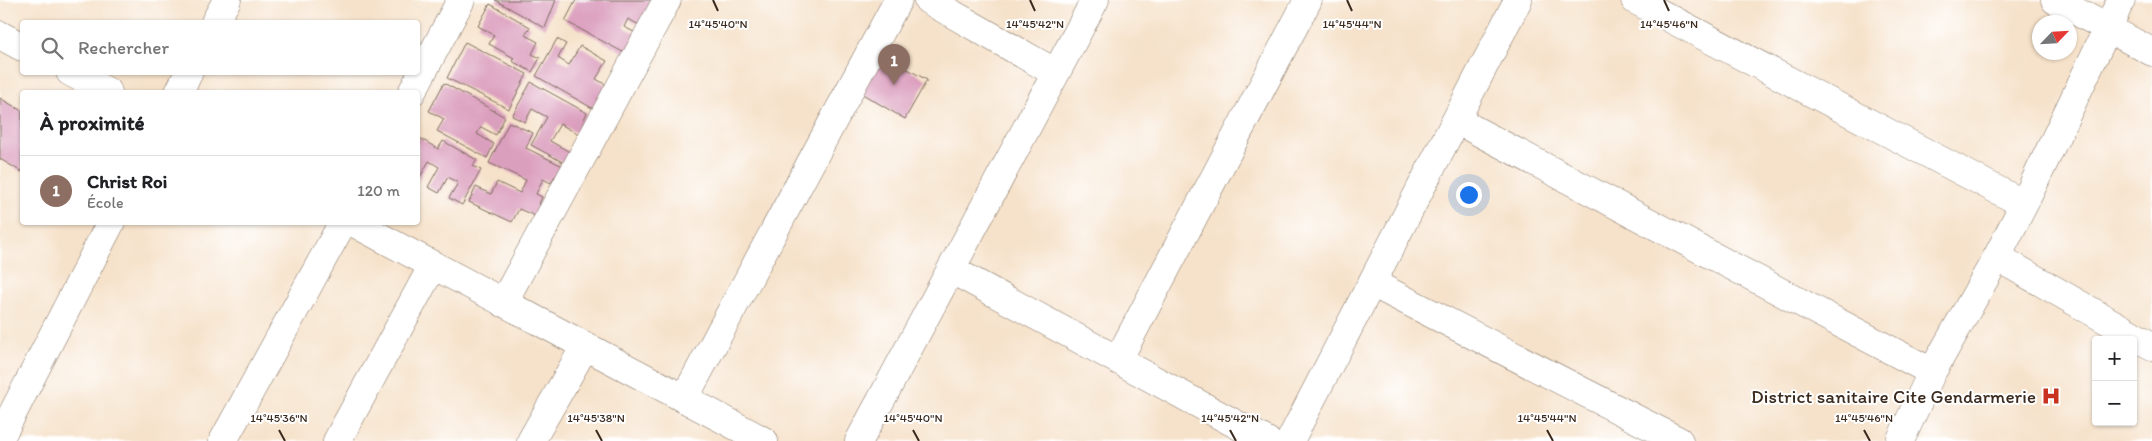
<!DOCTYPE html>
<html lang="fr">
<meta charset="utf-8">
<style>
:root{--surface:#fff;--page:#f2f2f2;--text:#202124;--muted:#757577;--line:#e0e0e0;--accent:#db2777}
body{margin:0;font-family:Itim,sans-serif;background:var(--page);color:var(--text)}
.controls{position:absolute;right:15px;bottom:15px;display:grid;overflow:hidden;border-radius:5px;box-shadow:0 1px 4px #0004}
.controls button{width:45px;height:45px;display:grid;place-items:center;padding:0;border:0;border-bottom:1px solid var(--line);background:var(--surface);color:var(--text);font:25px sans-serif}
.compass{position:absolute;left:2032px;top:15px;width:45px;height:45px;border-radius:50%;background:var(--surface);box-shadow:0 1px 4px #0004;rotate:65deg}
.you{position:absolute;left:1468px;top:194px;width:18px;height:18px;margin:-12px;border:4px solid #fff;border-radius:50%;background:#1a73e8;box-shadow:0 0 0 8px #1a73e833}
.badge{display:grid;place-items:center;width:32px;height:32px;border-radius:50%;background:var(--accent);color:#fff;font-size:16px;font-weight:700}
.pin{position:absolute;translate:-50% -41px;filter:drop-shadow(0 1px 2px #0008)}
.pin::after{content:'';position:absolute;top:26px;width:18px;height:15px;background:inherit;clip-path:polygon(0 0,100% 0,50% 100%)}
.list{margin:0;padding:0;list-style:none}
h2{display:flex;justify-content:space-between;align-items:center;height:65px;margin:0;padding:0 20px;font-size:21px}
h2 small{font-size:16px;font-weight:400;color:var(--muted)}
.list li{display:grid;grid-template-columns:32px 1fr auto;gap:15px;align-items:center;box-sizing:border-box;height:70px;padding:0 20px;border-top:1px solid var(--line)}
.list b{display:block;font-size:19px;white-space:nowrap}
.list p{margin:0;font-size:16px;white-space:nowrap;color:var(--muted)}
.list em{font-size:16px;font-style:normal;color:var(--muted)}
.icon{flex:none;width:28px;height:28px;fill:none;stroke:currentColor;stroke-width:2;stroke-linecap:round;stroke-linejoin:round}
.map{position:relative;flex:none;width:2152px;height:441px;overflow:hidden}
.search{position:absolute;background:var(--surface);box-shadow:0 1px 4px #0004;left:20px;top:20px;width:400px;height:55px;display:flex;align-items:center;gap:12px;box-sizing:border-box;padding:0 18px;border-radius:5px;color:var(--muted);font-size:19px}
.panel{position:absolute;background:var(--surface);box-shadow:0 1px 4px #0004;left:20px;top:90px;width:400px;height:135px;border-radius:5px}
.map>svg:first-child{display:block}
</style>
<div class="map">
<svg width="2152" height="441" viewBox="0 0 2152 441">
<rect width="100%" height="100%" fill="#fff"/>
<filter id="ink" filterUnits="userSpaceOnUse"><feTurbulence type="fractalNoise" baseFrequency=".02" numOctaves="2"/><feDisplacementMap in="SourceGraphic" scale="10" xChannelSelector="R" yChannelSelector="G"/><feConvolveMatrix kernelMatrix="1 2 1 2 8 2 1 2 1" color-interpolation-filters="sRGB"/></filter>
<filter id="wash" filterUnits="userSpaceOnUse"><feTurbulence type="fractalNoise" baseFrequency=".0096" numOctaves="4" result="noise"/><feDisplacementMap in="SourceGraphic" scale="20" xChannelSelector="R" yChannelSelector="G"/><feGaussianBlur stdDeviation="1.12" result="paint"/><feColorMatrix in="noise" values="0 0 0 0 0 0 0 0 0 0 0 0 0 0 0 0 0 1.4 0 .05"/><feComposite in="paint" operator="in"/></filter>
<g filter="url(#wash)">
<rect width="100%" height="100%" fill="#f6e2ca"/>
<g id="blocks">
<path fill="#db9fbe" d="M495 0H556L545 28Z
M576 0H651L658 4 645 28 628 19 624 27 642 36 632 57 565 21Z
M490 4 530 27 525 35 538 42 532 54 540 58 532 72 512 61 514 58 489 44 494 35 478 26Z
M557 39 566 44 558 58 569 65 580 46 607 61 596 79 612 88 599 112 536 76Z
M465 42 527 74 509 109 447 78Z
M881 54 927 80 905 119 859 92Z
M531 82 587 113 582 123 592 129 587 139 560 124 550 141 575 155 570 166 531 145 547 117 532 109 525 122 512 116Z
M444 83 505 117 496 135 481 127 477 134 494 144 487 158 437 131 444 119 429 111Z
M0 98 22 111V172L0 159Z
M509 122 533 133 526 148 569 169 564 180 555 176 551 183 543 179 536 194 542 197 539 204 547 208 542 219 519 209 512 222 469 202 476 187 491 194 497 182 520 193 526 180 489 163Z
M418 137 438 149 443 141 477 160 473 166 481 170 462 205 449 198 458 183 448 177 439 193 428 187 439 167 429 161 418 181Z"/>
</g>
</g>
<g filter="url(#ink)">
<use href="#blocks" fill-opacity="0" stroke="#7c6a5a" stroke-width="1"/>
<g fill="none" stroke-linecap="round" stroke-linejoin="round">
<g stroke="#7c6a5a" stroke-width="29">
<path id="minor" d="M928 0 1056 73
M1635 0 2024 204
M2055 0 2152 52
M215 22 227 0
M0 35 22 47
M70 72 108 92
M179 92 189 72
M412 92 461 0
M1456 120 1932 372
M352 222 764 441
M1997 257 2152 346
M952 270 1267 441
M1372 283 1679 441
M503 303 667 0
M1118 360 1308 0
M684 399 898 0
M0 438 111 222
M223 441 343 222
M337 441 432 267
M531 441 585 346
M859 441 1095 0
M1290 441 1518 0
M1900 441 1932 372 1997 257 2024 204 2121 0"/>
</g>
<use href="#minor" stroke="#fff" stroke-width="28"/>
</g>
</g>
<path fill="none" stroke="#3b2a1e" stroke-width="2" d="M713 0 718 11M1030 0 1035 11M1347 0 1352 11M1664 0 1669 11M279 430 285 441M596 430 602 441M913 430 919 441M1230 430 1236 441M1547 430 1553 441M1864 430 1870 441"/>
<defs>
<g id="hospital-bare" transform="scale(1.5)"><path d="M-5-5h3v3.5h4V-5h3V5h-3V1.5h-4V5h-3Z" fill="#c8321e" stroke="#fff" stroke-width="2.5" paint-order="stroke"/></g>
</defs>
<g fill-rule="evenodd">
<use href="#hospital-bare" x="2051" y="396"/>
</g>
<g text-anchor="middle" stroke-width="4" stroke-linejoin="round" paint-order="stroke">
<g font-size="19" fill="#3b2a1e" stroke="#fff" text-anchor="end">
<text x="2036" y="403">District sanitaire Cite Gendarmerie</text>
</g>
</g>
<g font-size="12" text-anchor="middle" fill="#3b2a1e" stroke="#fff" stroke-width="4" stroke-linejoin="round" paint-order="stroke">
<text x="718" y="28">14°45'40"N</text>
<text x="1035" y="28">14°45'42"N</text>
<text x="1352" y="28">14°45'44"N</text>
<text x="1669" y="28">14°45'46"N</text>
<text x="279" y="422">14°45'36"N</text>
<text x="596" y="422">14°45'38"N</text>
<text x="913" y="422">14°45'40"N</text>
<text x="1230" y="422">14°45'42"N</text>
<text x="1547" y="422">14°45'44"N</text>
<text x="1864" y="422">14°45'46"N</text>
</g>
</svg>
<div class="controls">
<button>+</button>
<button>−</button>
</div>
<svg class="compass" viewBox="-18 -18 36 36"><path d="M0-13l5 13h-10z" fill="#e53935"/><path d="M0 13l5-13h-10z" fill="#757577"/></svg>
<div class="you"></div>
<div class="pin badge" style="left:894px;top:85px;background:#8d6e63">1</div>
<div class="search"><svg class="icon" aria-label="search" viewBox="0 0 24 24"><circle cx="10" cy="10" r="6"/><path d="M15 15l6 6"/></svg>Rechercher</div>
<section class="panel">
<h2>À proximité<small></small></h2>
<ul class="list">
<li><span class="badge" style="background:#8d6e63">1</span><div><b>Christ Roi</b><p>École</p></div><em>120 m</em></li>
</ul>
</section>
</div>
